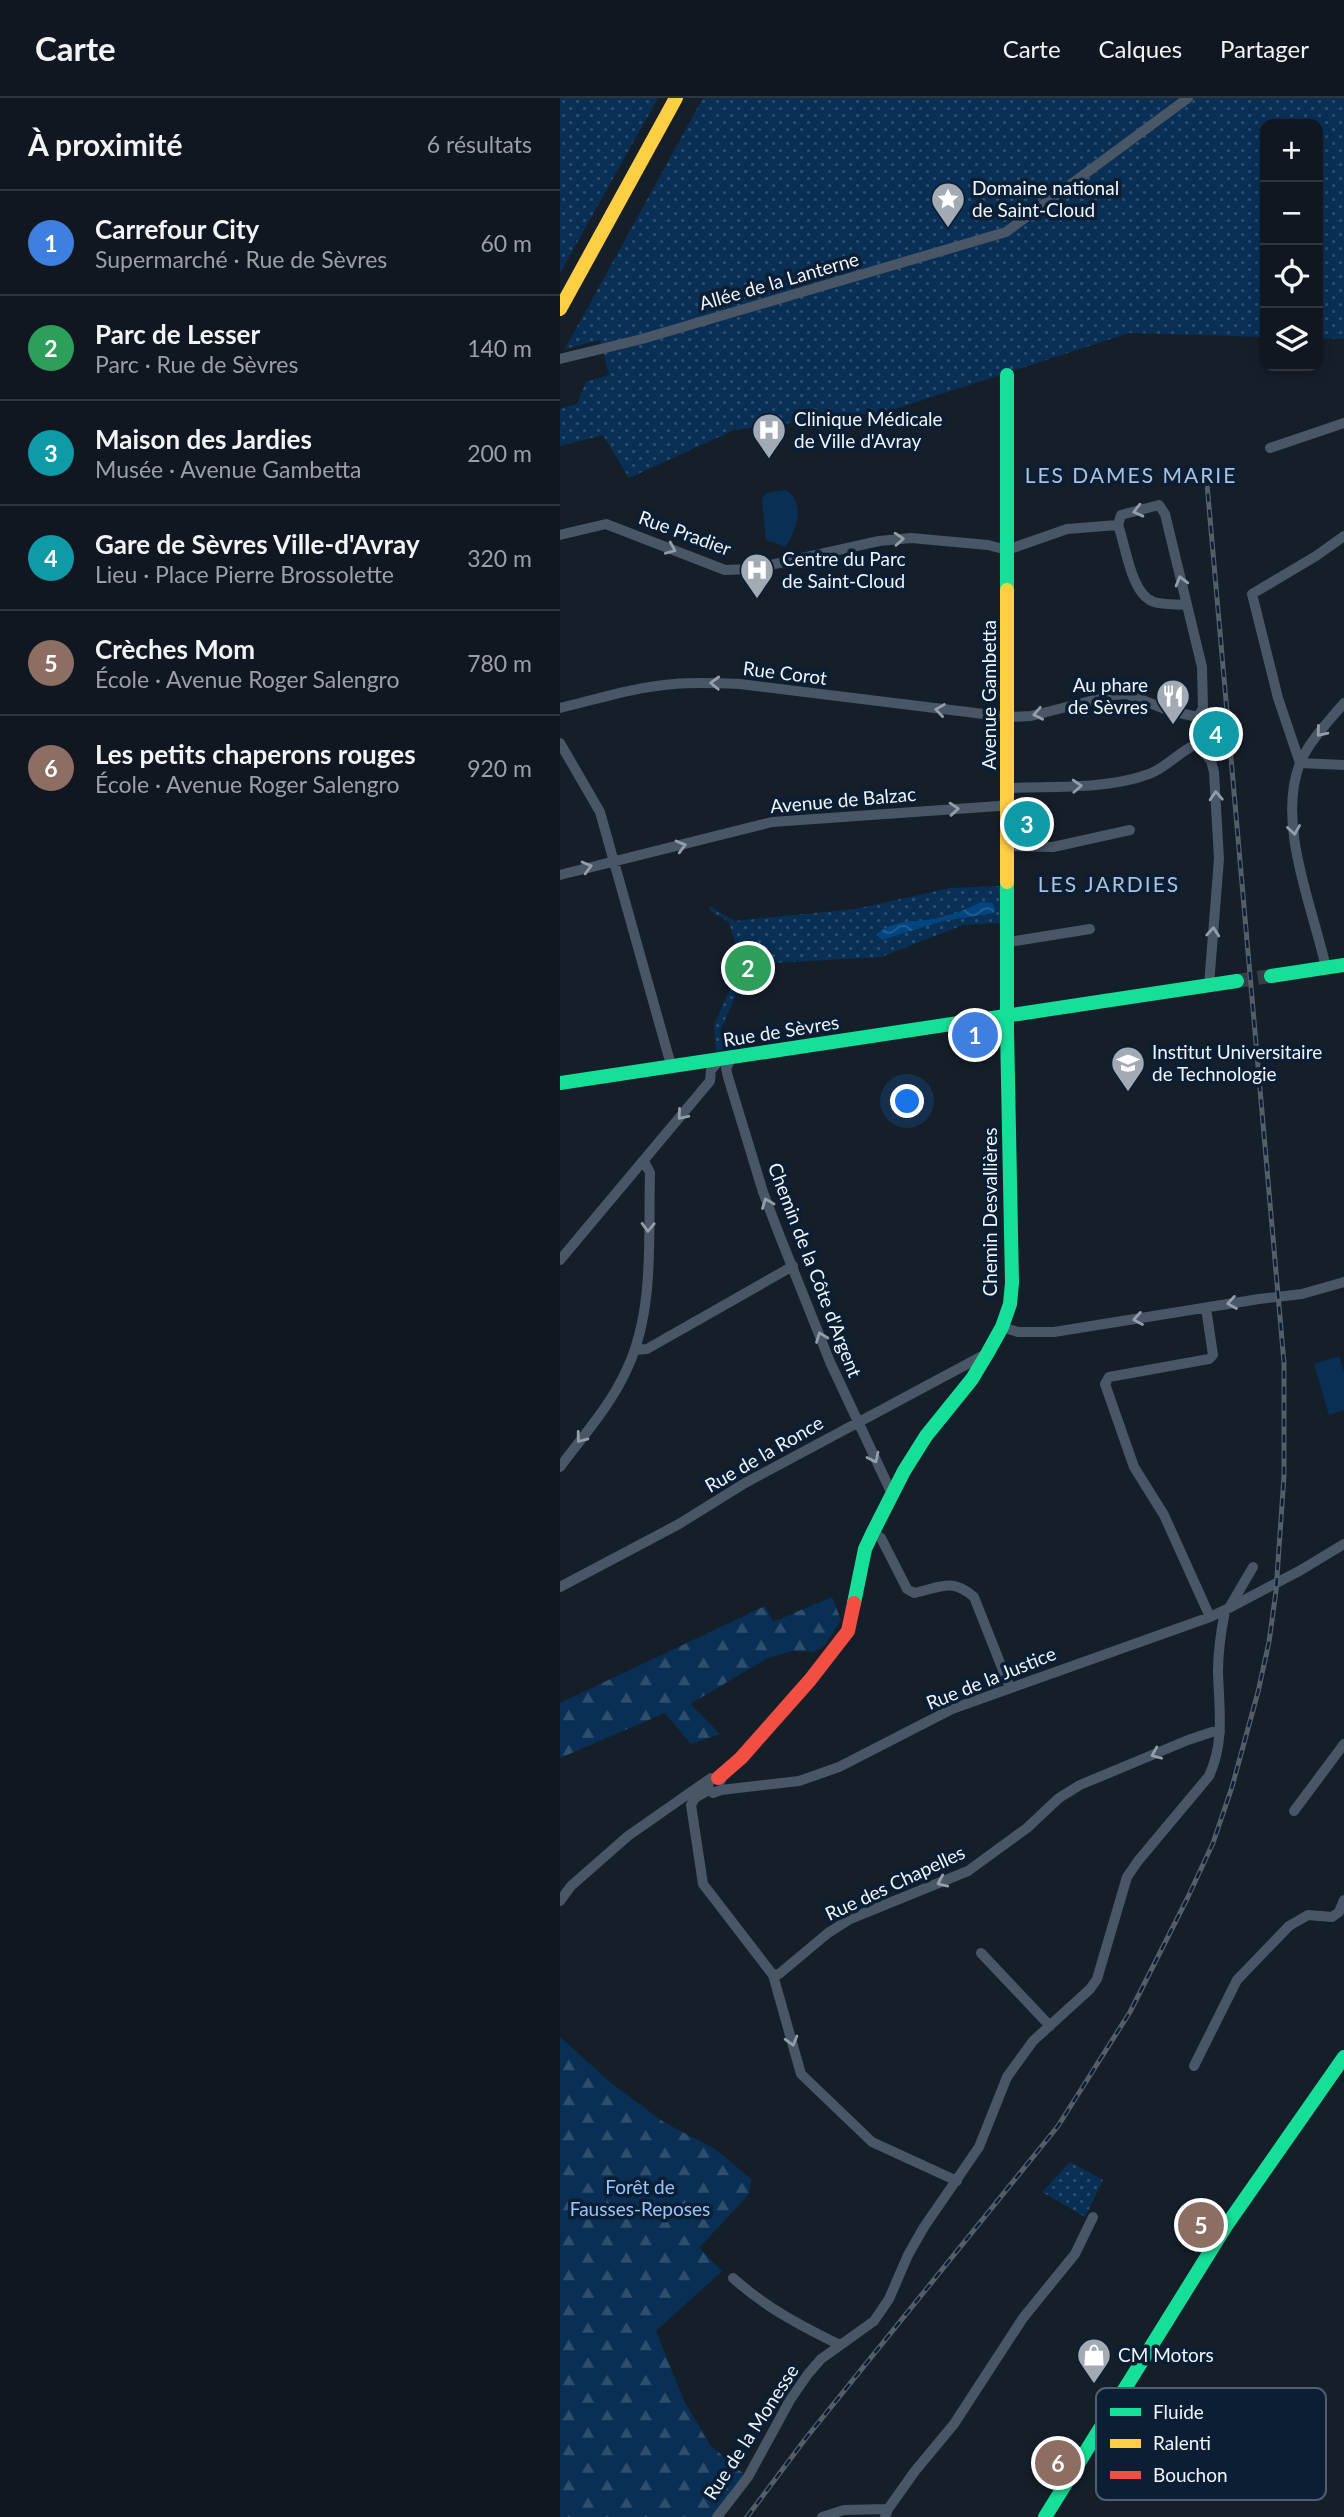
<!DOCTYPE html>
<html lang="fr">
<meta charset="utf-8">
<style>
:root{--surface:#101720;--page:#1e242d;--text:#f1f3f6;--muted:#9c9fa5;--line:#30363e;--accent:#0b8043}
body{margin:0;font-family:Lato,sans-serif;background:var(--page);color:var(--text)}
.controls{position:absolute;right:21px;top:21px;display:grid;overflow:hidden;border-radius:14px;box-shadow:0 4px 10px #0003}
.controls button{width:63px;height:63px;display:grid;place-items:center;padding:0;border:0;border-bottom:2px solid var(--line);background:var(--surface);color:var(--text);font:35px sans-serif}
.you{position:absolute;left:348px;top:1004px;width:24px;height:24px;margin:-18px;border:5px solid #fff;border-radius:50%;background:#1a73e8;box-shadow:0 0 0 10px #1a73e833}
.badge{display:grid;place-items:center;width:46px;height:46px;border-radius:50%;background:var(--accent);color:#fff;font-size:23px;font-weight:700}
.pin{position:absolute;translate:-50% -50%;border:4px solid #fff;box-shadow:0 2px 7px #0006}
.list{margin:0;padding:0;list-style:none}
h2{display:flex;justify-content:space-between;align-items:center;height:91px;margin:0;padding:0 28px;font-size:30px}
h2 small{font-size:23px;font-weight:400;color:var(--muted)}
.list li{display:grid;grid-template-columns:46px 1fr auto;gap:21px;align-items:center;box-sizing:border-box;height:105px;padding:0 28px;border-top:2px solid var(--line)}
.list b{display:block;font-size:26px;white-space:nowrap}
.list p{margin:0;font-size:23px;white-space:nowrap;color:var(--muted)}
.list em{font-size:23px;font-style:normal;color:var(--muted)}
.icon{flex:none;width:38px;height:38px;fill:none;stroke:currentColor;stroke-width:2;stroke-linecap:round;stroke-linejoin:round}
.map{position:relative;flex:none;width:784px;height:2419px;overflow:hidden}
header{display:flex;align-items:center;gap:42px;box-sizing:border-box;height:98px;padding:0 35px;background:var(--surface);border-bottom:2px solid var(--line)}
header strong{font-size:33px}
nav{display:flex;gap:38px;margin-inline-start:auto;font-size:24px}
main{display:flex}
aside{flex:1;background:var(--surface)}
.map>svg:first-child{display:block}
</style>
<header>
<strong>Carte</strong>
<nav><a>Carte</a><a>Calques</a><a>Partager</a></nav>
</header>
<main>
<aside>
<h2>À proximité<small>6 résultats</small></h2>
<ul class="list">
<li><span class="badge" style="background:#3f7fe0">1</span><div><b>Carrefour City</b><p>Supermarché · Rue de Sèvres</p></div><em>60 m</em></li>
<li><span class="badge" style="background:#2e9e5b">2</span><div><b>Parc de Lesser</b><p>Parc · Rue de Sèvres</p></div><em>140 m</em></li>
<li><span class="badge" style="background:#0f9aa8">3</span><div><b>Maison des Jardies</b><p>Musée · Avenue Gambetta</p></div><em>200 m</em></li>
<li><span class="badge" style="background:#0f9aa8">4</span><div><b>Gare de Sèvres Ville-d'Avray</b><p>Lieu · Place Pierre Brossolette</p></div><em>320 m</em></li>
<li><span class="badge" style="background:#8d6e63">5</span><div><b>Crèches Mom</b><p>École · Avenue Roger Salengro</p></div><em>780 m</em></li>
<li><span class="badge" style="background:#8d6e63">6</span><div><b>Les petits chaperons rouges</b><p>École · Avenue Roger Salengro</p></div><em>920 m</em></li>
</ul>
</aside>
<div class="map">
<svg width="784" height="2419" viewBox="0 0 784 2419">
<defs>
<pattern id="forest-firs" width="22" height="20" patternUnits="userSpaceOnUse" patternTransform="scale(1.75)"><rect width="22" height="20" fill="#0a2f55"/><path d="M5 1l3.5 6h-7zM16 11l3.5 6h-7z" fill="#2e4e6e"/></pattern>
<pattern id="park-dots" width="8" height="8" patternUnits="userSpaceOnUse" patternTransform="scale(1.75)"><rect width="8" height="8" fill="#0a2f55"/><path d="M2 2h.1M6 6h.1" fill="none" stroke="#2e4e6e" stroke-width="1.8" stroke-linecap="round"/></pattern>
<pattern id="water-waves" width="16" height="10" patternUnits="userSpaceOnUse" patternTransform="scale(1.75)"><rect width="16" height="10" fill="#024580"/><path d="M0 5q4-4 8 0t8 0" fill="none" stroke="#276093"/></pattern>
</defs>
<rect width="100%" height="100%" fill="#151f2a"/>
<path fill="#0a2f55" d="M226 392C246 405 237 434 225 449L206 442 202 401 206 395Z
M779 1258 784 1274V1312L769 1317 754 1266Z"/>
<path fill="url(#forest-firs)" d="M272 1499 281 1522 264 1548 253 1554 231 1553 206 1561 130 1606 160 1636 131 1646 105 1615 0 1660V1605L205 1508 213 1524Z
M0 1939 51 1985 105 2025 155 2051 191 2081 189 2096 139 2150 162 2173 96 2233 124 2303 150 2347 185 2377 154 2419H0Z"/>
<path fill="url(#park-dots)" d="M0 0H98L0 175Z
M143 0H784V241L758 240V26H705V239L569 235 329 313 174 332 69 380 43 337 0 348V311L17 306 26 284 49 277 40 242 5 251Z
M442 788V825L403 827 321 859 211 865 186 874 161 931 164 952 156 953 154 927 181 867 169 824 149 812 150 809 175 823 295 811 390 790Z
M510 2064 543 2082 525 2119 482 2094Z"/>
<path fill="url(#water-waves)" d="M421 804 432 805 435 810 434 815 383 823 322 842 318 838V835C338 820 356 825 378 820 393 817 407 811 421 804Z"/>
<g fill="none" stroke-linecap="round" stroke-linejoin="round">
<path stroke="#363f4a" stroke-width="14" stroke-dasharray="14 7" stroke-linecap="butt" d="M677 883 711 878"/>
<path stroke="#495665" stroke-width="10" d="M0 261 82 241 446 134 628 0
M710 350 784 325
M558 427 561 417 599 407 605 416 642 569 643 610 638 619 640 649 651 663 654 674 659 761 649 887
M558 427C566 448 571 497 594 504 604 507 617 506 627 507
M0 437 46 426 165 472 192 471 319 443 351 440 428 447 447 452 507 431 558 427
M0 610C37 601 75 589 114 586 136 584 158 585 180 586L448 619 471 618 554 597 567 596 610 613 638 619
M0 645 40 714 111 967
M740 665 718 600 692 496 756 458 784 438
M740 665 784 667
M448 690C494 688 545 692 589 676 608 669 620 652 639 645
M448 748 493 749 570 732
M0 777 212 724 439 708 449 705
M449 844 530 831
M766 870C753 809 716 727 740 665 749 643 769 623 784 605
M0 1162 150 983 151 972 160 962 169 965 166 970 168 979 203 1094 219 1136 270 1264 332 1396
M646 1210 653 1257 649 1261 549 1279 545 1286 574 1369 604 1417 650 1519
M442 1229 458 1234H494L699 1201 742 1196 784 1184
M75 1252 87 1251 233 1168
M0 1369C23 1338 51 1307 67 1271 95 1211 88 1139 90 1075L84 1063
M313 1434 321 1440 347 1491 354 1495C380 1490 391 1479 414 1499L450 1590
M0 1489 119 1426 185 1385 426 1256
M669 1510 741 1472 784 1446
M148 1683 149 1692 153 1695 161 1692
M161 1692 239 1683 279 1669 392 1611 650 1519 669 1510 693 1469
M131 1707 143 1786 213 1877 241 1976 312 2044 397 2083
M131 1707 135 1700 149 1692
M734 1713 784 1646
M0 1803 11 1788 68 1738 151 1680 161 1682
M421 1855 490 1928
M213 1877 219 1876 268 1835 290 1821 408 1773 467 1730 499 1700 520 1687 628 1642 652 1634H660
M634 1968 677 1882 729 1828 748 1817 772 1819 779 1814 784 1802
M173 2180C205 2209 241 2228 280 2247
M157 2419 188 2379 230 2302 248 2276 261 2261 314 2223 329 2201 348 2157 364 2129 419 2049 447 1979 473 1943 530 1891 537 1881 567 1779 578 1763 649 1678C665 1644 659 1610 658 1574 658 1553 661 1533 665 1513
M262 2419 284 2412 328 2411
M325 2419 328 2411 355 2373 394 2326 463 2220 515 2156 533 2119"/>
<path stroke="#16e098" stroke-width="14" d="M447 277V492
M711 878 784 867
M0 985 677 883
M294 1505 305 1451 313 1434 344 1373 366 1338 412 1281 427 1256 442 1229 450 1206 452 1185 447 932V784
M485 2419 666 2128 784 1959"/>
<path stroke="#ffcf43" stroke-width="14" d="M0 211 116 0
M447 492V784"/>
<path stroke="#f24e42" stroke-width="14" d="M158 1680 181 1660 250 1582 288 1533 294 1505"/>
<g stroke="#545e69" stroke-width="5">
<path id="rail" d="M187 2419 246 2340 498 2028 570 1914 627 1801 653 1745 672 1689 698 1594 709 1544 716 1493 724 1378V1265L647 386"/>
</g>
<use href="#rail" stroke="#0c1e33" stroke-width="2.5" stroke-dasharray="8" stroke-linecap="butt"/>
</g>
<defs><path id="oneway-chevron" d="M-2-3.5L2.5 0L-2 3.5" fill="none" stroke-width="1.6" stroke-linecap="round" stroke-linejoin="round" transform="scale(1.75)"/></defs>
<g stroke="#939eaa">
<use href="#oneway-chevron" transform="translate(578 413) rotate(166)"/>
<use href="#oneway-chevron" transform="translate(339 441) rotate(-4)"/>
<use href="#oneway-chevron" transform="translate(111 451) rotate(23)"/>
<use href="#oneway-chevron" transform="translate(621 483) rotate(-105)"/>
<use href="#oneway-chevron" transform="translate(155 585) rotate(-178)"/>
<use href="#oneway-chevron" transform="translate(380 612) rotate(-172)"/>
<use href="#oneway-chevron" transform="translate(478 616) rotate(169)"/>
<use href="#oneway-chevron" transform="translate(761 634) rotate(129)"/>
<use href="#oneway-chevron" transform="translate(517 688) rotate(-3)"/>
<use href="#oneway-chevron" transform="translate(656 698) rotate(-93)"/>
<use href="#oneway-chevron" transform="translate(394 711) rotate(-4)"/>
<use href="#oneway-chevron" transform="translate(734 732) rotate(81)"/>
<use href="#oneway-chevron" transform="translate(121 748) rotate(-15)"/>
<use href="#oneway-chevron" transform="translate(27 769) rotate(-15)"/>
<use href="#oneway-chevron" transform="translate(653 834) rotate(-86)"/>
<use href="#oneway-chevron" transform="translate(122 1017) rotate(130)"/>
<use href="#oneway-chevron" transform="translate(207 1105) rotate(-111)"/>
<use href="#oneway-chevron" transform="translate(88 1129) rotate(92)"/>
<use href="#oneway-chevron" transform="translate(672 1205) rotate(170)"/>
<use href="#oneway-chevron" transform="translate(578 1221) rotate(170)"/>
<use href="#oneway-chevron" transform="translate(261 1239) rotate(-111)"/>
<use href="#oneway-chevron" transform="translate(21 1340) rotate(127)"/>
<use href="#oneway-chevron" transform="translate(314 1360) rotate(64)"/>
<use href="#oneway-chevron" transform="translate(596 1656) rotate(157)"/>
<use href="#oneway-chevron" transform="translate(382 1784) rotate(156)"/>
<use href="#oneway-chevron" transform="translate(232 1943) rotate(74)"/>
</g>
<defs>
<g id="sight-pin" transform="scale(1.75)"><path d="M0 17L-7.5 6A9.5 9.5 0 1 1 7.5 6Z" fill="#a2aab4" stroke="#0c1e33"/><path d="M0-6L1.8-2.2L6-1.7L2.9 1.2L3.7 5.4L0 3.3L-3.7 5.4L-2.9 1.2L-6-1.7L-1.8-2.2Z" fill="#fff"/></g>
<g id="hospital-pin" transform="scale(1.75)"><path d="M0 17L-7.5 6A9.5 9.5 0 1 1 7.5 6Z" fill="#a2aab4" stroke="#0c1e33"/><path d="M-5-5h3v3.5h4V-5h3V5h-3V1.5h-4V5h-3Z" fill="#fff"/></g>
<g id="restaurant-pin" transform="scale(1.75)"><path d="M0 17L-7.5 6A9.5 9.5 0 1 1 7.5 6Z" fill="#a2aab4" stroke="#0c1e33"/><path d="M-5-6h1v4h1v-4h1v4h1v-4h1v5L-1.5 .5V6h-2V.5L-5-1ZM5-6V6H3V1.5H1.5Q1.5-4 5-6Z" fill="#fff"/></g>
<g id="university-pin" transform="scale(1.75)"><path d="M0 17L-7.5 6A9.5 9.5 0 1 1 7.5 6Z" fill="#a2aab4" stroke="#0c1e33"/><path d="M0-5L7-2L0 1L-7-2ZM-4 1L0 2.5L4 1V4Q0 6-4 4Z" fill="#fff"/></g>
<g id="shop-pin" transform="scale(1.75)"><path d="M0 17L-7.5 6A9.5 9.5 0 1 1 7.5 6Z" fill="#a2aab4" stroke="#0c1e33"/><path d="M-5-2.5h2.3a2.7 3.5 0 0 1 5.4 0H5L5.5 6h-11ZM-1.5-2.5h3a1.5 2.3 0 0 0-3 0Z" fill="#fff"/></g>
</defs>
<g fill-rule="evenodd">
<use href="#sight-pin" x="388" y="101"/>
<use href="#hospital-pin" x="209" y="332"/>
<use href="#hospital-pin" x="197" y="472"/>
<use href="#restaurant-pin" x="613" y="598"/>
<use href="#university-pin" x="568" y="965"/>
<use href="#shop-pin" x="534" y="2257"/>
</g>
<g text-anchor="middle" stroke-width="7" stroke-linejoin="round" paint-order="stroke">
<g font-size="19" fill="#eef5fe" stroke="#0c1e33" text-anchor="start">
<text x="412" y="97">Domaine national<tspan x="412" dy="22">de Saint-Cloud</tspan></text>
<text x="234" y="328">Clinique Médicale<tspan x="234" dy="22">de Ville d'Avray</tspan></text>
<text x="222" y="468">Centre du Parc<tspan x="222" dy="22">de Saint-Cloud</tspan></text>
<text x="588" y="594" text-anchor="end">Au phare<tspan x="588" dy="22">de Sèvres</tspan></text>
<text x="592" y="961">Institut Universitaire<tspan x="592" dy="22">de Technologie</tspan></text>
<text x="558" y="2264">CM Motors</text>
</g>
<g font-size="19" fill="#eef5fe" stroke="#0c1e33">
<text transform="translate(219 183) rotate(-16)" y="7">Allée de la Lanterne</text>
<text transform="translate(125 435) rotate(20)" y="7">Rue Pradier</text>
<text transform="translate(225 575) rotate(7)" y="7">Rue Corot</text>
<text transform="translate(429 597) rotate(-90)" y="7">Avenue Gambetta</text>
<text transform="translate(283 702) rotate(-5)" y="7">Avenue de Balzac</text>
<text transform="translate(221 933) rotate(-9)" y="7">Rue de Sèvres</text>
<text transform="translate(430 1114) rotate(-90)" y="7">Chemin Desvallières</text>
<text transform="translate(255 1172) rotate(69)" y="7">Chemin de la Côte d'Argent</text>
<text transform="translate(204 1356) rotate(-30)" y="7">Rue de la Ronce</text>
<text transform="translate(431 1580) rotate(-22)" y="7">Rue de la Justice</text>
<text transform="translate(335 1785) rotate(-25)" y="7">Rue des Chapelles</text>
<text transform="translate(191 2334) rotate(-57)" y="7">Rue de la Monesse</text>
</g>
<g font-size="19" fill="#97c6fd" stroke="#0c1e33">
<text x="80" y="2096">Forêt de<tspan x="80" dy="22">Fausses-Reposes</tspan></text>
</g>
<g font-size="21" letter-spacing="2" fill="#abc2dd" stroke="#0c1e33">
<text x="571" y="385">LES DAMES MARIE</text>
<text x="549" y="794">LES JARDIES</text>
</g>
</g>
<rect x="536" y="2290" width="230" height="112" rx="10" fill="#0c1e33" stroke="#505e70" stroke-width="2"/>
<rect x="550" y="2310" width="31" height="8" fill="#16e098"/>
<rect x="550" y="2341" width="31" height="9" fill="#ffcf43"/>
<rect x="550" y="2373" width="31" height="8" fill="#f24e42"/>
<g font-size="19" fill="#eef5fe">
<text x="593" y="2321">Fluide</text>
<text x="593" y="2352">Ralenti</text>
<text x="593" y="2384">Bouchon</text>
</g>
</svg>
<div class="controls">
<button>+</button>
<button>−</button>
<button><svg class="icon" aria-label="locate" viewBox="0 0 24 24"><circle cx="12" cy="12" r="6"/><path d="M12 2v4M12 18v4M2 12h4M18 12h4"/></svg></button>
<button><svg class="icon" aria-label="layers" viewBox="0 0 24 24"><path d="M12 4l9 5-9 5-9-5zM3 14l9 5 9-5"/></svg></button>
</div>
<div class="you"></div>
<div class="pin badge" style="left:415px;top:937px;background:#3f7fe0">1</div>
<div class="pin badge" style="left:188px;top:870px;background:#2e9e5b">2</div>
<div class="pin badge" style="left:467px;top:726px;background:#0f9aa8">3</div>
<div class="pin badge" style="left:656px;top:636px;background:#0f9aa8">4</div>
<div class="pin badge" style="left:641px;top:2127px;background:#8d6e63">5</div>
<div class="pin badge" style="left:498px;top:2365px;background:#8d6e63">6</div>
</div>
</main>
